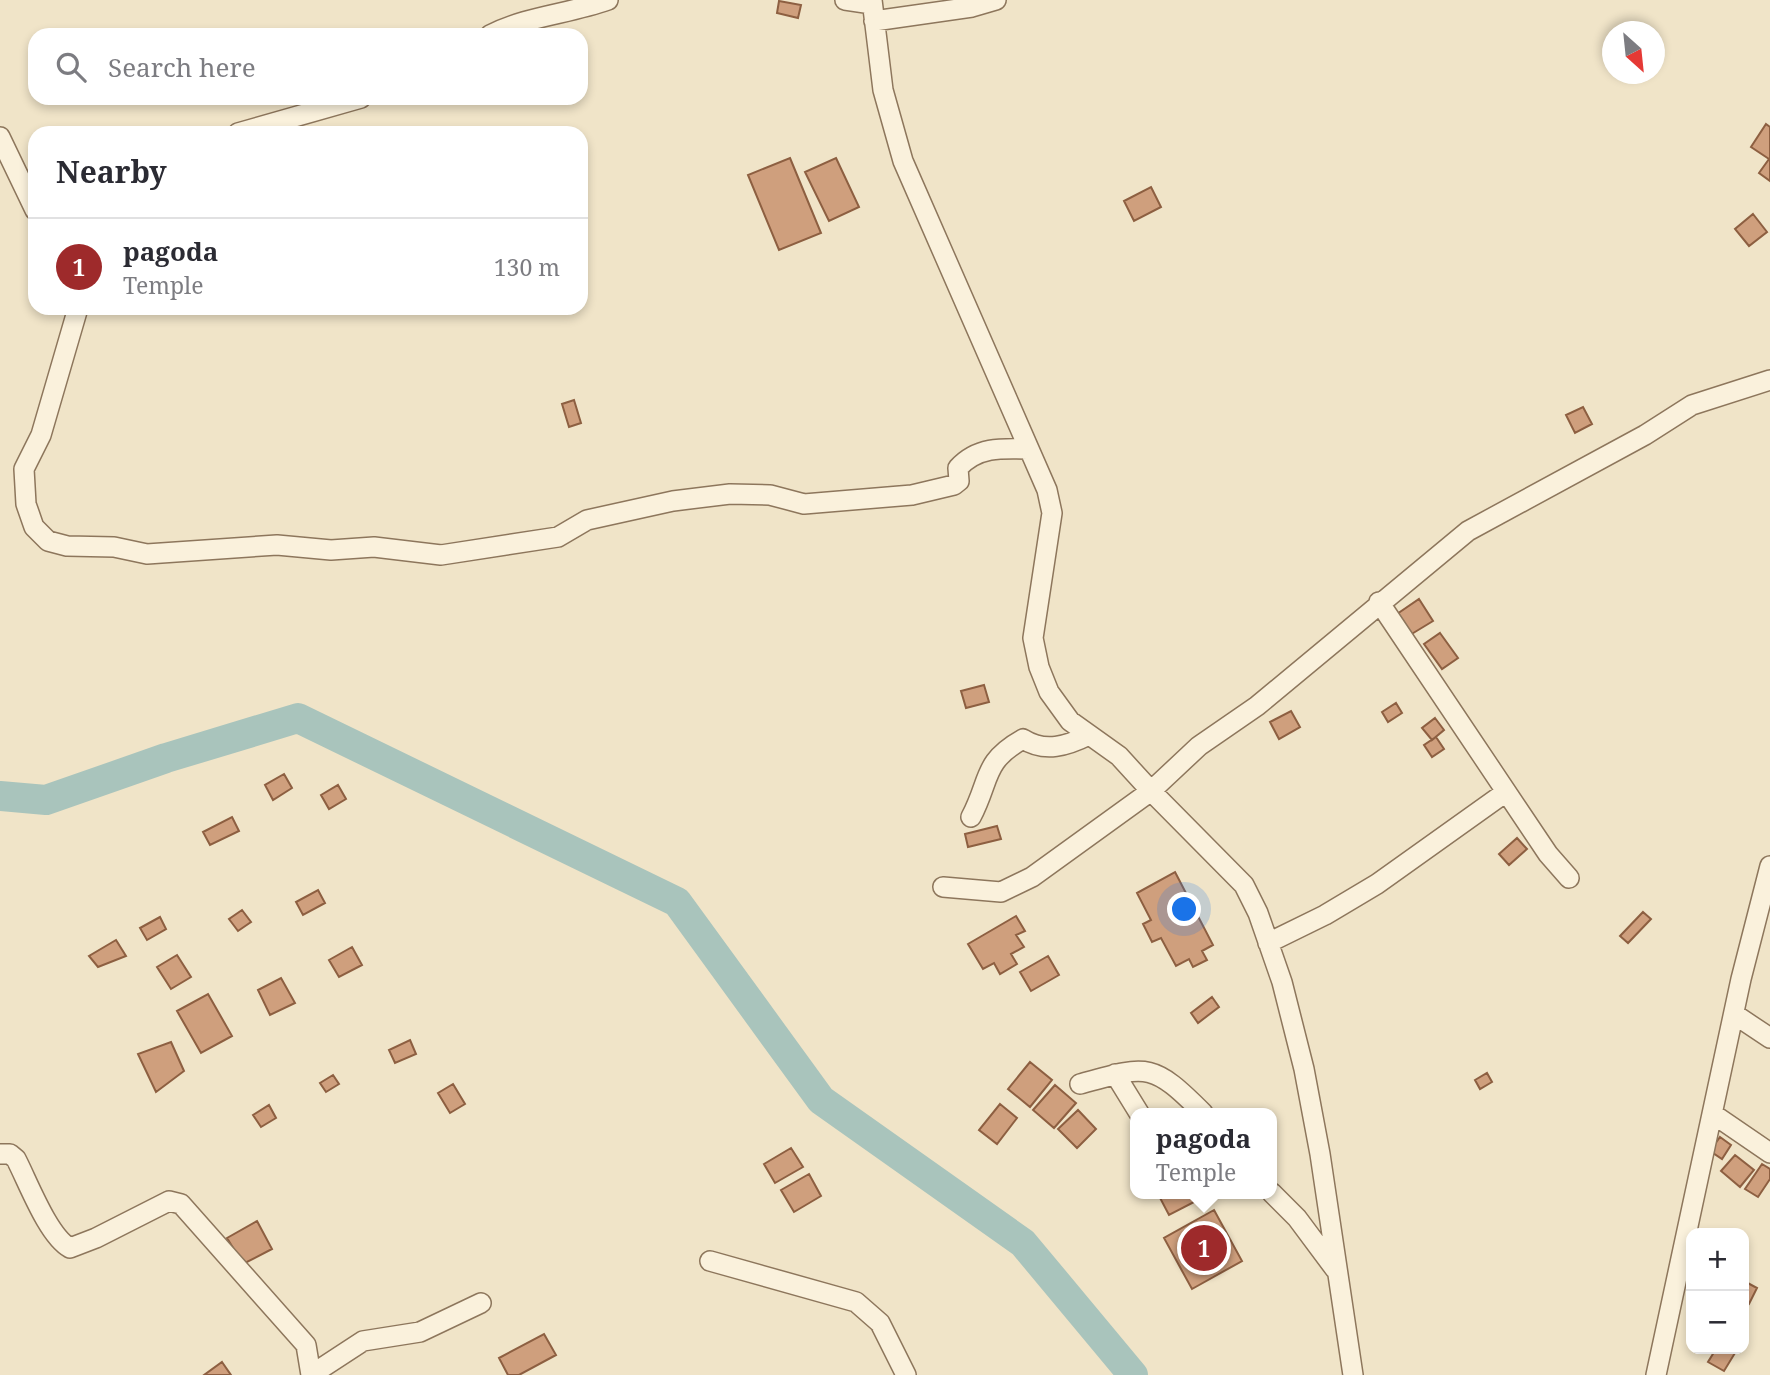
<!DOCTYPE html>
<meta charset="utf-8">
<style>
:root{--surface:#fff;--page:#f7f7f7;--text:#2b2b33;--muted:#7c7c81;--line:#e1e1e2;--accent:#9e2a2b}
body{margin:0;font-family:"Noto Serif",serif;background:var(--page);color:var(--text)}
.controls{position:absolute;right:21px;bottom:21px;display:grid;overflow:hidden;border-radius:14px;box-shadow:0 4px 10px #0003}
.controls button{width:63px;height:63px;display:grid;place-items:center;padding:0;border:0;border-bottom:2px solid var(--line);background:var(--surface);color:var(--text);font:35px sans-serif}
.compass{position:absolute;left:1602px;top:21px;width:63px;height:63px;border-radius:50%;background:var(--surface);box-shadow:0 4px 10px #0003;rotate:153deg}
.you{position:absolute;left:1185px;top:910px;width:24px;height:24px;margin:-18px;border:5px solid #fff;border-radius:50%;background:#1a73e8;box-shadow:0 0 0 10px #1a73e833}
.badge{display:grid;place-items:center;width:46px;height:46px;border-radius:50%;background:var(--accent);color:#fff;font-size:23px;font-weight:700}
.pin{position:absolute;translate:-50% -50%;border:4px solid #fff;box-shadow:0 2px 7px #0006}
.popup{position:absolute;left:1130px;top:1108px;width:147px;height:91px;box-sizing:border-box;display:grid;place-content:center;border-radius:14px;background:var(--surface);filter:drop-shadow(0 2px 5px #0005);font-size:23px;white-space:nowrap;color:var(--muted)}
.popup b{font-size:26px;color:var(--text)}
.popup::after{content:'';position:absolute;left:50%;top:100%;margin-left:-14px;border:14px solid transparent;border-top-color:var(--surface)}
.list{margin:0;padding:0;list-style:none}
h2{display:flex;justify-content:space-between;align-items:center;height:91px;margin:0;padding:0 28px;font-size:30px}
h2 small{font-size:23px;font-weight:400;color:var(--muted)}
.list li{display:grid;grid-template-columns:46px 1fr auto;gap:21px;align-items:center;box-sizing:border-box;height:98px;padding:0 28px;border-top:2px solid var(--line)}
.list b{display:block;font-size:26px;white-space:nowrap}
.list p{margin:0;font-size:23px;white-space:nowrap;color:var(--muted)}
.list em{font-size:23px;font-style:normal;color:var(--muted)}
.icon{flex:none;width:38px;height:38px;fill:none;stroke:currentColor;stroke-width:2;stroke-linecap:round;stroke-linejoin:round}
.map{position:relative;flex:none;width:1770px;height:1375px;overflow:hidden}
.search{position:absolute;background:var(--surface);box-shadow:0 4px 10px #0003;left:28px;top:28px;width:560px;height:77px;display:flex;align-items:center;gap:18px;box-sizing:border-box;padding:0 24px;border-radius:21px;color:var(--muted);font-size:26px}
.panel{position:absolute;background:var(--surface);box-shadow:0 4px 10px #0003;left:28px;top:126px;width:560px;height:189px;border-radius:21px}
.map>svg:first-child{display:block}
</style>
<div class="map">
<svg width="1770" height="1375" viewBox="0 0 1770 1375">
<rect width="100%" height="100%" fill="#f0e4c8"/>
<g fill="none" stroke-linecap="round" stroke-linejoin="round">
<path stroke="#a9c4bc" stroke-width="30" d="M0 796 46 800 166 758 298 718 677 902 821 1100 1023 1243 1133 1375"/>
</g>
<path fill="#cf9f7d" stroke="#8d5f41" stroke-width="2" d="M779 1 801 5 798 18 777 13Z
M1766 124 1770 127V181L1759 173 1769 159 1751 147Z
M790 158 821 233 779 250 748 175Z
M836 158 859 207 829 221 805 172Z
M1151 187 1161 207 1134 221 1124 201Z
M1753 214 1767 232 1749 246 1735 229Z
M574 400 581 423 569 427 562 404Z
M1583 407 1592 424 1575 433 1566 415Z
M1419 599 1433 621 1410 635 1397 614Z
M1440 633 1458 658 1442 669 1424 644Z
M984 685 989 702 966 708 961 691Z
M1396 703 1402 713 1388 722 1382 712Z
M1291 711 1300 727 1279 739 1270 722Z
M1435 718 1444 730 1432 740 1422 728Z
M1436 737 1444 749 1432 757 1424 745Z
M284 774 292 788 273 800 265 785Z
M338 785 346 799 329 809 321 795Z
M232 817 239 831 210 845 203 832Z
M997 826 1001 839 968 847 965 834Z
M1517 838 1527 849 1509 865 1499 854Z
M1175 872 1213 945 1202 951 1207 960 1193 967 1189 959 1176 966 1161 938 1152 942 1143 924 1151 920 1137 893Z
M318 890 325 903 303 915 296 902Z
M242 910 251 922 238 931 229 919Z
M1643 912 1651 919 1628 943 1620 936Z
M1016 916 1025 931 1016 935 1024 947 1011 954 1017 964 1000 974 994 963 983 969 968 944Z
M160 917 166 929 147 940 140 928Z
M116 940 126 956 98 967 89 956Z
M352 947 362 965 339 977 329 960Z
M177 955 191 977 171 989 157 967Z
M1048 956 1059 975 1031 991 1020 972Z
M281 978 295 1003 270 1015 258 990Z
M208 994 232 1036 201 1053 177 1011Z
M1212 997 1219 1007 1198 1023 1191 1013Z
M410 1040 416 1054 395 1063 389 1050Z
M171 1042 184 1071 156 1092 138 1054Z
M1030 1062 1052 1080 1030 1107 1008 1089Z
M1487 1073 1492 1082 1480 1089 1475 1080Z
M333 1075 339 1084 326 1092 320 1083Z
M453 1084 465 1104 450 1113 438 1093Z
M1055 1085 1076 1103 1054 1128 1033 1110Z
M1000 1104 1017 1118 997 1144 979 1130Z
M269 1105 276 1118 261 1127 253 1115Z
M1078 1110 1096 1129 1077 1148 1058 1129Z
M1720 1137 1731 1145 1722 1159 1710 1151Z
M791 1148 803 1167 775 1183 764 1164Z
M1735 1155 1754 1170 1740 1187 1721 1171Z
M1762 1164 1770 1169V1179L1758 1197 1745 1189Z
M809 1174 821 1196 794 1212 781 1190Z
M1158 1194H1193L1196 1201 1169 1215Z
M1214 1210 1242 1261 1192 1289 1164 1238Z
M257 1221 272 1249 243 1264 227 1238Z
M1744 1281 1757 1288 1749 1304 1744 1302Z
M544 1334 556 1355 519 1375H508L499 1358Z
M1716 1349H1727L1735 1353 1724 1371 1708 1362Z
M222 1362 231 1375H204Z"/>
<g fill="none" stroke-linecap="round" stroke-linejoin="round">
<g stroke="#8d765c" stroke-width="22">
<path id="minor" d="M845 0 872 4
M872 0 883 90 903 161 1047 490 1052 513 1033 638 1039 667 1049 692 1070 721 1119 756 1151 791 1199 746 1257 706 1468 531 1645 435 1692 405 1770 380
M874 21 972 7 996 0
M490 35C527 16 569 14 608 0
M238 133 361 98
M0 137 35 210
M78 308 41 435 24 469 26 504 34 527 48 541 67 546 114 547 147 554 277 545 331 550 374 547 441 555 558 537 587 520 673 501 730 494 770 495 804 504 912 495 954 485 959 481 958 468C977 447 1001 448 1028 449
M1379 602 1548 854 1569 878
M971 817C991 779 982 762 1023 739 1045 753 1067 746 1089 735
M943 887 1001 892 1032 877 1151 791 1244 885 1258 913 1282 982 1304 1069 1320 1154 1353 1375
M1268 943 1325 915 1377 884 1506 792
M1734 1014 1770 1038
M1115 1074 1139 1113
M1080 1084C1148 1065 1152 1062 1203 1113
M1713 1114 1770 1153
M0 1154H10L16 1159C28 1182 48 1236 70 1248L96 1238 169 1201 181 1204 306 1345 311 1375
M1272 1193 1297 1218 1335 1269
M710 1261 856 1302 880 1323 906 1375
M311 1375 363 1341 420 1332 481 1303
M1656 1375 1741 979 1770 866"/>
</g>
<use href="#minor" stroke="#faf1dc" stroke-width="19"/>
</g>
</svg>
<div class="controls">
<button>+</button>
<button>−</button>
</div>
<svg class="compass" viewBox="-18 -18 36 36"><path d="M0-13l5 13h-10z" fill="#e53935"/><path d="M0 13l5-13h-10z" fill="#7c7c81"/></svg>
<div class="you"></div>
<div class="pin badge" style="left:1204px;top:1248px">1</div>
<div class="popup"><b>pagoda</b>Temple</div>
<div class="search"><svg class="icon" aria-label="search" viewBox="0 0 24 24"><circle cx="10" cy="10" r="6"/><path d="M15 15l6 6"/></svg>Search here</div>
<section class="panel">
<h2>Nearby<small></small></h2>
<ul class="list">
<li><span class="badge">1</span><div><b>pagoda</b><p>Temple</p></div><em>130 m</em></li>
</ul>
</section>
</div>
